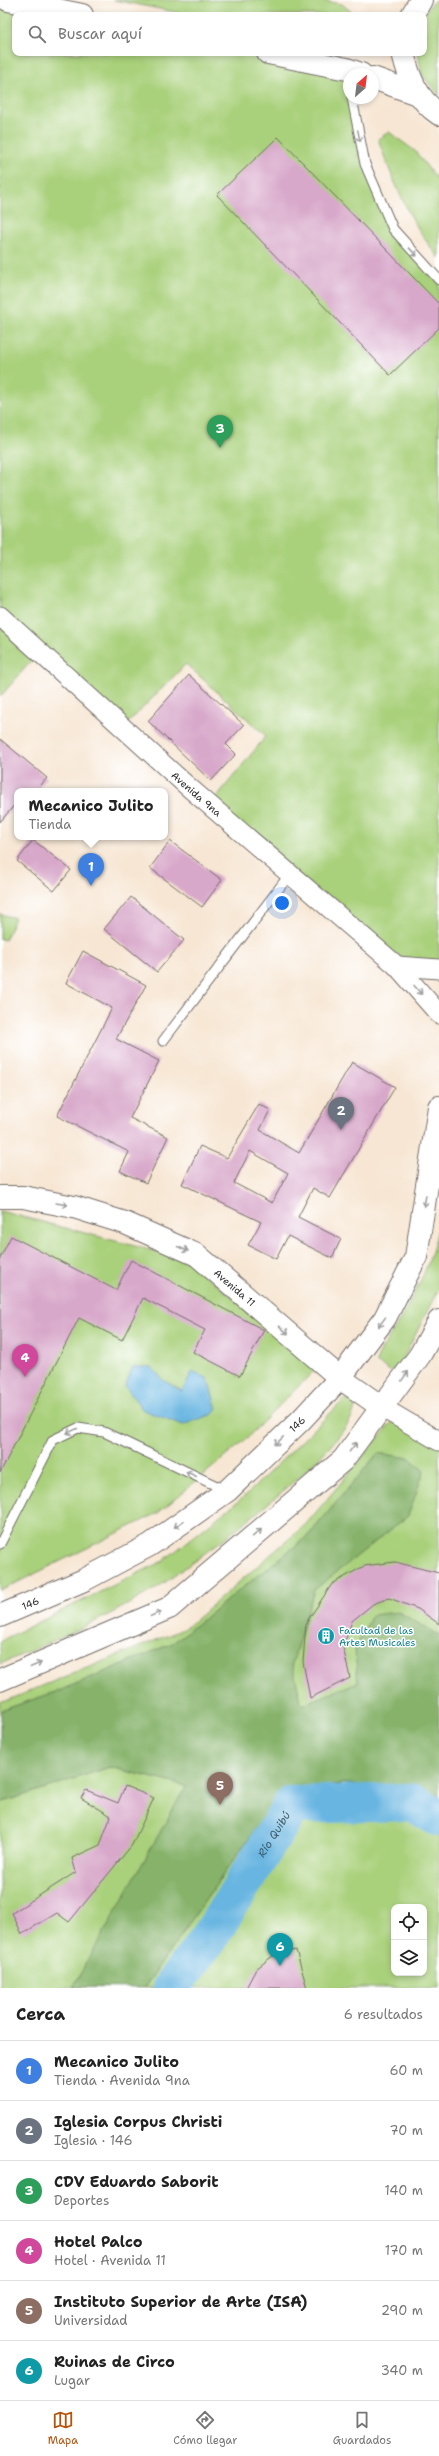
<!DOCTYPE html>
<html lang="es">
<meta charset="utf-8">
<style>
:root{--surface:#fff;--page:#f6f6f6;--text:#222;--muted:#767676;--line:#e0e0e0;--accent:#b45309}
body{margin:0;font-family:"Shantell Sans",sans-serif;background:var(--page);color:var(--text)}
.controls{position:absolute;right:12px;bottom:12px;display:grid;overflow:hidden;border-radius:8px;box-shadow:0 2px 6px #0003}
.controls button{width:36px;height:36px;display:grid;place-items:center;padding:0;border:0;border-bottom:1px solid var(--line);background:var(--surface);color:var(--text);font:20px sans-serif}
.compass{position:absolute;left:343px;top:68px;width:36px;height:36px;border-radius:50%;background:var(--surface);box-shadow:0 2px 6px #0003;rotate:28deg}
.you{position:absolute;left:282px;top:903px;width:14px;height:14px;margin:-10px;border:3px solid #fff;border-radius:50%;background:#1a73e8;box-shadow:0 0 0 6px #1a73e833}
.badge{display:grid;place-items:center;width:26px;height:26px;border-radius:50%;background:var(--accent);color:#fff;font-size:13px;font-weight:700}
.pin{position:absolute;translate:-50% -33px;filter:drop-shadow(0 1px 2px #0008)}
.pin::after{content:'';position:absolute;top:21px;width:14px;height:12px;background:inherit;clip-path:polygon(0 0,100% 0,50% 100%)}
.popup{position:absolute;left:14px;top:788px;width:154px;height:52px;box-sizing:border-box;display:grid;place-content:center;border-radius:8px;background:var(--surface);filter:drop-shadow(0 1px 3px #0005);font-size:13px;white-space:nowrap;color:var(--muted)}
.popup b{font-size:15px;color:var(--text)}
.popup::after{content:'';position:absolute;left:50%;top:100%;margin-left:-8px;border:8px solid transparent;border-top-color:var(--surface)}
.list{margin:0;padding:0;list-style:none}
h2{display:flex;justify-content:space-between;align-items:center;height:52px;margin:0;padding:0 16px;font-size:17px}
h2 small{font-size:13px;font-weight:400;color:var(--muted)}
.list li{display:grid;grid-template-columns:26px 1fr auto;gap:12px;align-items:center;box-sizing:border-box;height:60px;padding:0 16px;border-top:1px solid var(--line)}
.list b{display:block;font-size:15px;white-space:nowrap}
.list p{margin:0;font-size:13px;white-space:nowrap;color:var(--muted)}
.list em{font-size:13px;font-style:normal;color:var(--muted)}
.icon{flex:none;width:22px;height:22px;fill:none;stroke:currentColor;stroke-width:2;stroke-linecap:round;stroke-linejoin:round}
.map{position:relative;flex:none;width:439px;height:1988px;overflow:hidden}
.search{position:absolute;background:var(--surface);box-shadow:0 2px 6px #0003;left:12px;right:12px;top:12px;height:44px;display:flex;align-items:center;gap:10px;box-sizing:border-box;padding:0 14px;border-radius:8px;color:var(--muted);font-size:15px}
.sheet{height:412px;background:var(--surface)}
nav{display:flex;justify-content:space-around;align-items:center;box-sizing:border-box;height:56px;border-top:1px solid var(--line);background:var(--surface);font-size:11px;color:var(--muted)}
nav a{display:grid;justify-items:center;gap:2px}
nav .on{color:var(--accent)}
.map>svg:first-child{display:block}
</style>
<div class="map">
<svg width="439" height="1988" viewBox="0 0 439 1988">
<rect width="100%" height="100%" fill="#fff"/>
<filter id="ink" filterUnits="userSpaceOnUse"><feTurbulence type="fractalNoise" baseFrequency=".025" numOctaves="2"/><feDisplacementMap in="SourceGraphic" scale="8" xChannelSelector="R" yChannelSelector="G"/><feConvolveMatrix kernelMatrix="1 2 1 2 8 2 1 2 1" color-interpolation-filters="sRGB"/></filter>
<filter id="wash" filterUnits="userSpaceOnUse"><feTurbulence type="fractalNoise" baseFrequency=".012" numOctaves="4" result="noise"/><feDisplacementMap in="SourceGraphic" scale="16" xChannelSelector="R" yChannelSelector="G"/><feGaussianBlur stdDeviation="0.9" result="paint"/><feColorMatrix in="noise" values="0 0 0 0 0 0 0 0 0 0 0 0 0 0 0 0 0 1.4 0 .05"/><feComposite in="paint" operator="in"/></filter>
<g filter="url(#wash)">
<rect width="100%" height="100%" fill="#f7e6d3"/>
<path fill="#a9d07a" stroke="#6a7e52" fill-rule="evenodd" d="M0 0 82 15H15V53H268L349 80V98L365 164 393 229 439 280V969L397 966 210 805 266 736 186 664 123 728 39 652 0 697Z
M114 0H319L342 4 353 13V15H190Z
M435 0H439V95L422 75 418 53H424L423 15Z
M389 132 415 151 439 182V258C410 223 393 181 378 139Z
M0 914 15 918 5 940 0 939Z
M0 1211 185 1259 318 1367 244 1441 158 1513 0 1591Z
M439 1224V1288L399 1367 390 1371 376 1362C382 1346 391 1335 400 1320 418 1288 432 1261 439 1224Z
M345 1399 351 1401 355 1407C349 1448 215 1546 178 1573 157 1589 131 1603 108 1615 73 1633 36 1649 0 1664V1641L163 1561 246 1495Z
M393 1421 439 1444V1635L398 1612 355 1649 358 1682 302 1705 292 1664 314 1590 350 1561 378 1453 308 1536 173 1643 64 1689 0 1711V1703L186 1628 306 1524Z
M110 1767 186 1786 74 1987 76 1988H0V1803Z
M343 1783 439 1798V1988H144L276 1799ZM394 1907H424V1973H394Z"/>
<path fill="#86b26a" stroke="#586e4a" d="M378 1453 410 1458 424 1471 408 1516 314 1590 292 1664 302 1705 358 1682 355 1649 372 1615 398 1612 439 1635V1798L343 1783 276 1799 144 1988 73 1987 186 1786 110 1767 0 1803V1711L64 1689 173 1643 308 1536Z"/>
<path fill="#67b5e1" stroke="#497086" d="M133 1367H151L163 1380 182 1391 192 1372 207 1378 217 1409 213 1414 183 1425 143 1410 125 1386Z"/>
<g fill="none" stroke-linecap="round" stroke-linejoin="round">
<path stroke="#67b5e1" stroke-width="38" id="s1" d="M171 1988 211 1935 292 1805 411 1802 439 1818"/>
</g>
<g id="blocks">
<path fill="#d8a8ca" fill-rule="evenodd" d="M278 137 439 304V328L390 375 217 195Z
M189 675 244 725 226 744 236 754 211 781 148 721Z
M0 739 47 778 36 791H17V802L0 822Z
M33 840 71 870 54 891 17 861Z
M170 841 222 880 202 907 150 868Z
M131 897 184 940 157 972 104 929Z
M83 951 146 985 116 1039 159 1061 130 1118 168 1137 146 1183 120 1171 129 1152 57 1116 112 1008 66 983Z
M352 1062 395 1087 330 1198 313 1188 298 1217 341 1239 332 1258 288 1236 276 1259 248 1245 261 1222 182 1184 200 1146 227 1158 259 1104 270 1110 260 1130 299 1153ZM250 1151 288 1173 272 1203 234 1183Z
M11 1236 116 1290 131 1260 264 1330 240 1376 193 1352 205 1330 143 1298 122 1340 79 1318 0 1473V1258Z
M395 1562 439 1573V1624L418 1609 389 1598 373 1604 352 1621 343 1647 350 1678 310 1698 303 1662 306 1623 332 1584 364 1566Z
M125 1786 154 1798 132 1845 69 1922 57 1913 22 1934 12 1913 76 1872 72 1858 100 1845 111 1816 81 1798 86 1790 118 1803Z
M296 1950 307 1988H246L256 1969 274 1955Z"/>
</g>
</g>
<g filter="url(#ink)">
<use href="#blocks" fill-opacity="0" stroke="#726c66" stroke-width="1"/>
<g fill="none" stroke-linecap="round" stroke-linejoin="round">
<g stroke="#726c66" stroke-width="11">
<path id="service" d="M352 98 365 164 393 229 439 280
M163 1041 290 874
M0 1544 53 1440 78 1428 104 1432 225 1490"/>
</g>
<g stroke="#726c66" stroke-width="21">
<g id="minor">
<path id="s2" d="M0 616 185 784 397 966 439 1014"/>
<path d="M397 966 439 969"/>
<path d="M383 1408 439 1441"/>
</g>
</g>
<g stroke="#726c66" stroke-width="24">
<g id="tertiary">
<path id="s3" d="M0 1197H23L74 1207 125 1223 197 1255 340 1378 383 1408"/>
</g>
</g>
<g stroke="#726c66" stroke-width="24">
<g id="secondary">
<path id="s4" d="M0 1616 84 1580 150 1545 227 1491 301 1420 340 1378 385 1318 416 1257 439 1107"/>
<path d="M0 1680 169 1608 343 1460 420 1355 439 1321"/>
</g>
</g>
<g stroke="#726c66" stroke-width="24">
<path id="trunk" d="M8 0 82 15
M412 15 421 0
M268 53 347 69 361 74
M403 53C409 78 417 99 439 114
M373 78 417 94"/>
</g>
<use href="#service" stroke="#fff" stroke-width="9"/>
<use href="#minor" stroke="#fff" stroke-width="19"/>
<use href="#tertiary" stroke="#fff" stroke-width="22"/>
<use href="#secondary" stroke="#fff" stroke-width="22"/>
<use href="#trunk" stroke="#fff" stroke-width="22"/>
</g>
<defs><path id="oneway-shaft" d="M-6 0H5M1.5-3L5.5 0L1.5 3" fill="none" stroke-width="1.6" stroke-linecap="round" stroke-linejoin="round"/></defs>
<g stroke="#a0a0a0">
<use href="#oneway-shaft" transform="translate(359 136) rotate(78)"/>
<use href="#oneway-shaft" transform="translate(413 252) rotate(47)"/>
<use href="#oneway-shaft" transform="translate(418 990) rotate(49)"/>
<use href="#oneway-shaft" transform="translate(425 1201) rotate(99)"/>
<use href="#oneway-shaft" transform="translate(62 1204) rotate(10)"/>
<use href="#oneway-shaft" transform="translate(183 1249) rotate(24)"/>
<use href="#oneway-shaft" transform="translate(382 1322) rotate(126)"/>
<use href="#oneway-shaft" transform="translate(284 1330) rotate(41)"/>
<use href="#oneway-shaft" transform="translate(405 1376) rotate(-55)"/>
<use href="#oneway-shaft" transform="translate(72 1431) rotate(155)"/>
<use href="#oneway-shaft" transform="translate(279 1441) rotate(136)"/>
<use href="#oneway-shaft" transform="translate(353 1447) rotate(-53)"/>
<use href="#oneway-shaft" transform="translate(191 1474) rotate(-155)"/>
<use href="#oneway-shaft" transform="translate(179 1524) rotate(145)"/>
<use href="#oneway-shaft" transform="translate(257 1533) rotate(-40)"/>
<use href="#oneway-shaft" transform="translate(156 1614) rotate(-23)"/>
<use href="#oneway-shaft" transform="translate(36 1665) rotate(-23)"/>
</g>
</g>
<defs>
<g id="building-disc" transform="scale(0.9)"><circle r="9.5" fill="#0f9aa8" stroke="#fff"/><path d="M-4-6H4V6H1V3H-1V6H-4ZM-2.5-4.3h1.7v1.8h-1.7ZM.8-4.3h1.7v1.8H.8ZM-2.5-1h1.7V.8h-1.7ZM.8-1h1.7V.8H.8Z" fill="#fff"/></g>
</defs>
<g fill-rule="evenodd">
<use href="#building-disc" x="326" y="1636"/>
</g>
<g text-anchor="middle" stroke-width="3" stroke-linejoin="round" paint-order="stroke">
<g font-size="10" fill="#2b2b2b" stroke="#fff">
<text dy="4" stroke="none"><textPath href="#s2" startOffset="265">Avenida 9na</textPath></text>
<text dy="4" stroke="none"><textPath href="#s3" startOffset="257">Avenida 11</textPath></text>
<text dy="4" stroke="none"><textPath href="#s4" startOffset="357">146</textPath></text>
<text dy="4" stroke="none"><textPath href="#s4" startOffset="33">146</textPath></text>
</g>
<g font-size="10" fill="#0d838f" stroke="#fff" text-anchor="start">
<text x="339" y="1634">Facultad de las<tspan x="339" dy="12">Artes Musicales</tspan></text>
</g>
<g font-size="11" font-style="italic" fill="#405b6b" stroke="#fff">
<text dy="4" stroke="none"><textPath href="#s1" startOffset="185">Río Quibú</textPath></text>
</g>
</g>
</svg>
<div class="controls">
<button><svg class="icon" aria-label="locate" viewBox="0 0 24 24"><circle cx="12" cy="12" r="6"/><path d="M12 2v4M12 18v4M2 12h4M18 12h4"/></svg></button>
<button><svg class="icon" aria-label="layers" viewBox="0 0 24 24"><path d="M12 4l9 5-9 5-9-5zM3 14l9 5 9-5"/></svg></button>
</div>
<svg class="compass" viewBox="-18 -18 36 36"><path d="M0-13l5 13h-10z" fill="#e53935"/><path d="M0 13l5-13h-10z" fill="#767676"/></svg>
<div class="you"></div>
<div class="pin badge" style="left:91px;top:886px;background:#3f7fe0">1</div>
<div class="popup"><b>Mecanico Julito</b>Tienda</div>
<div class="pin badge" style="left:341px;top:1130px;background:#6b7280">2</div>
<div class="pin badge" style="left:220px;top:448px;background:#2e9e5b">3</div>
<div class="pin badge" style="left:25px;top:1377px;background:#d1479c">4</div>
<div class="pin badge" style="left:220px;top:1805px;background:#8d6e63">5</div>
<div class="pin badge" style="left:280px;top:1966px;background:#0f9aa8">6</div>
<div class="search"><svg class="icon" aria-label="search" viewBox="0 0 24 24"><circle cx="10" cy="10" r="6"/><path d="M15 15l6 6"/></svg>Buscar aquí</div>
</div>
<section class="sheet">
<h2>Cerca<small>6 resultados</small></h2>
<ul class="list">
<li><span class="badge" style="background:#3f7fe0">1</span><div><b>Mecanico Julito</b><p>Tienda · Avenida 9na</p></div><em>60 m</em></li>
<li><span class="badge" style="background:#6b7280">2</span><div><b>Iglesia Corpus Christi</b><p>Iglesia · 146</p></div><em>70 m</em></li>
<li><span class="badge" style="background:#2e9e5b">3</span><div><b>CDV Eduardo Saborit</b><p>Deportes</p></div><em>140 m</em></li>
<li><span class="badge" style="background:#d1479c">4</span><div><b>Hotel Palco</b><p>Hotel · Avenida 11</p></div><em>170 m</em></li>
<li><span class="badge" style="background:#8d6e63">5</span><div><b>Instituto Superior de Arte (ISA)</b><p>Universidad</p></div><em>290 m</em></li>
<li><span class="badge" style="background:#0f9aa8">6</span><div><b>Ruinas de Circo</b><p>Lugar</p></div><em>340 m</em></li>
</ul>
</section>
<nav>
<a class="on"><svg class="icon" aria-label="map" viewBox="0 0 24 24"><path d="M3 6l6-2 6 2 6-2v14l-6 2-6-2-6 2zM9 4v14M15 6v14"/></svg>Mapa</a>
<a><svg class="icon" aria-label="directions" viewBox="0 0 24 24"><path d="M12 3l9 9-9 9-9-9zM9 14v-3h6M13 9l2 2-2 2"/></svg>Cómo llegar</a>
<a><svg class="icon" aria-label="saved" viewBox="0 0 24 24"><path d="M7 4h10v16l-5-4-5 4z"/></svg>Guardados</a>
</nav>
